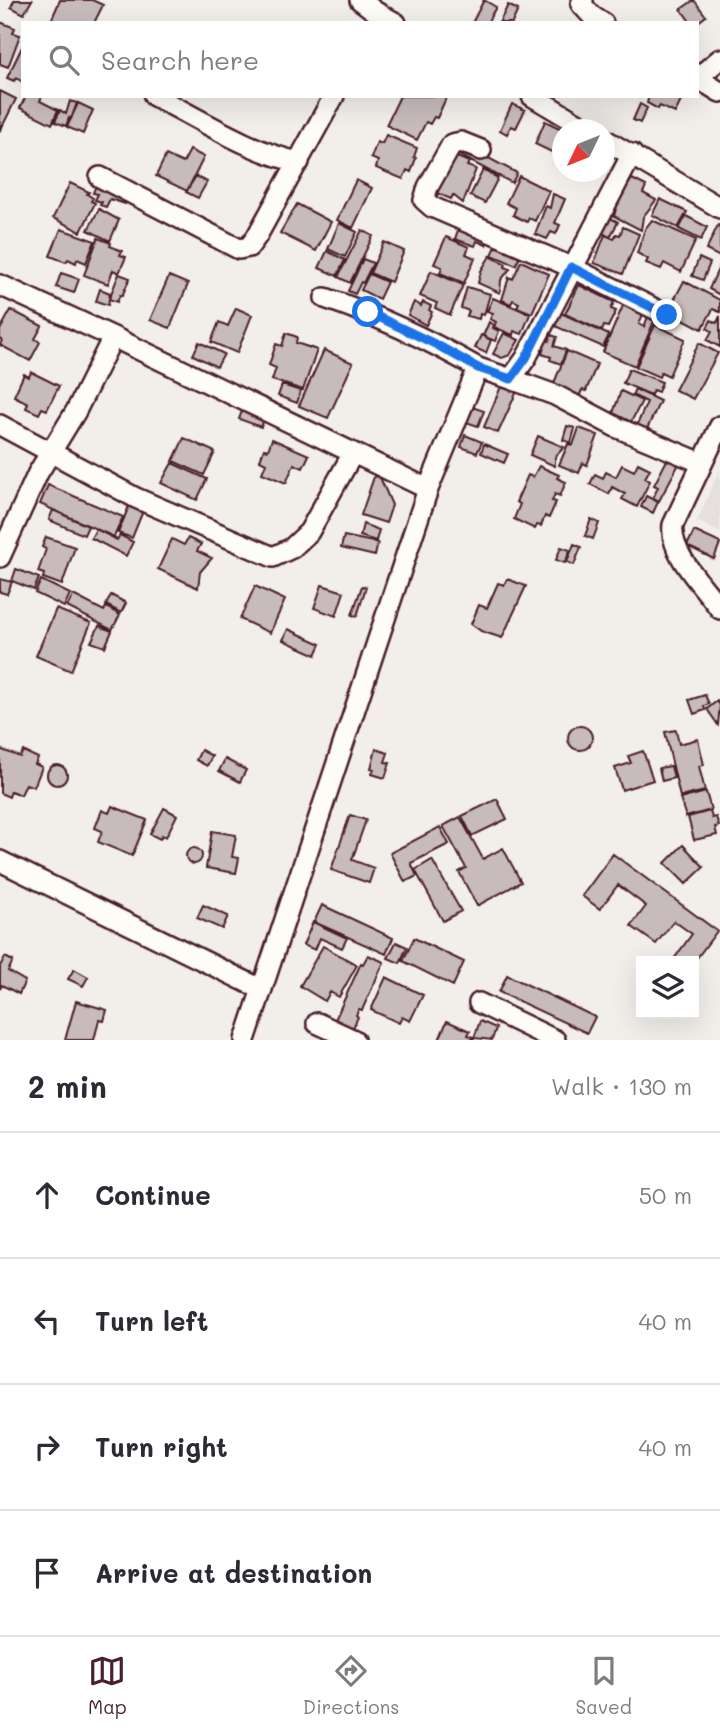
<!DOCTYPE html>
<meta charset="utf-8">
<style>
:root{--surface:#fff;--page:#f2f2f3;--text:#2b2b33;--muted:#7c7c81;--line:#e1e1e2;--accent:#4a1f2b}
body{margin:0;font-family:Mali,sans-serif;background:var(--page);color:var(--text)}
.controls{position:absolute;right:21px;bottom:21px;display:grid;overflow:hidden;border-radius:0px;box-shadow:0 7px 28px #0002}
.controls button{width:63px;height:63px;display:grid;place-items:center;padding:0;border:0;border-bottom:2px solid var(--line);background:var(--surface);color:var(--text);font:35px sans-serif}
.compass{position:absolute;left:552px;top:119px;width:63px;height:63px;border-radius:50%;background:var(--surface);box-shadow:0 7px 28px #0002;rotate:227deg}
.stop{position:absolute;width:21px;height:21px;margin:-16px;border:5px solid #1a73e8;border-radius:50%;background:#fff}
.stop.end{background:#1a73e8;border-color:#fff;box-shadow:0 2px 7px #0008}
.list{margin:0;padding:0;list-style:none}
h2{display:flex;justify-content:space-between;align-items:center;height:91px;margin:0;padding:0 28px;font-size:30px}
h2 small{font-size:23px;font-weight:400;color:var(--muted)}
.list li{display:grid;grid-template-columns:46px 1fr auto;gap:21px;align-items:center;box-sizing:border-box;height:126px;padding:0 28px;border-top:2px solid var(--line)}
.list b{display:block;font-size:26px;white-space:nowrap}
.list em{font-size:23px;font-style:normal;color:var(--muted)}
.icon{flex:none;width:38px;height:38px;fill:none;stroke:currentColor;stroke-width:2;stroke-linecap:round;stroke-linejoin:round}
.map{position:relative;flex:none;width:720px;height:1040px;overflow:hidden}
.search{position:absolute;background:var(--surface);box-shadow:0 7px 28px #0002;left:21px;right:21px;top:21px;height:77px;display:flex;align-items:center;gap:18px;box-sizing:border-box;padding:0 24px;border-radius:0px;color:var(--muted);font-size:26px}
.sheet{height:595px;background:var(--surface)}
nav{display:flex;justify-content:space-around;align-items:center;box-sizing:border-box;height:98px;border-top:2px solid var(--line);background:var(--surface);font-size:19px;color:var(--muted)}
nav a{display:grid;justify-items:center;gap:4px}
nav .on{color:var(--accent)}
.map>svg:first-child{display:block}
</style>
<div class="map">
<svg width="720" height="1040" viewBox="0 0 720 1040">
<rect width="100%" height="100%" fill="#f2efeb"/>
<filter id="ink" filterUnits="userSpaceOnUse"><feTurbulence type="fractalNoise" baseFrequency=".0143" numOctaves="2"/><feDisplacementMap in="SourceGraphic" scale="14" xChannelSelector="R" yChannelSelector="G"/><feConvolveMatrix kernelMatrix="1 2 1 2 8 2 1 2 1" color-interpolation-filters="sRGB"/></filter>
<g filter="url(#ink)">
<path fill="#e5dfdd" d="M720 469V533L697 521Z"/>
<path fill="#c8bbbb" stroke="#4a1f2b" stroke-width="2" d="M14 0H32L24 14 11 7Z
M60 0H92L103 5 94 23H50Z
M484 0 496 7 487 23H475L473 21Z
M694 0 706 16 697 23H691L681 9Z
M508 5 518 10 512 23H499Z
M0 22 15 28 13 33 20 35 8 67 0 64Z
M23 45V82L16 78 14 81 7 78Z
M0 91 16 99 0 131Z
M26 96H42L40 101 58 110 52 124 20 108Z
M400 96H447L437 118 434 117 430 124 426 122 417 140 386 125Z
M649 96H681L679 100 681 101 675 113 660 106 658 109 647 103Z
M70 101 77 103 71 119 69 118 66 126 55 122 60 110 66 114Z
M78 103 93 110 83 134 67 127Z
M512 104 525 110 516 128 511 126 507 134 500 130Z
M640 104 647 108 640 123 633 120Z
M545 121 564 130 562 157 535 144Z
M386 135 417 148 414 157 416 158 411 172 407 170 403 179 376 168 378 161 371 158 377 142 382 144Z
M464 145 517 173 512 183 459 155Z
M190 150 204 157 187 191 156 176 166 155 183 163Z
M452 155 469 162 467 166 476 169 463 203 453 195 451 199 434 192Z
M483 170 498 178 485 203 470 196Z
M196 176 207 182 198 198 186 192Z
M519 176 549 191 535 221 529 218 527 222 513 215 516 208 506 203Z
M632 179 646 186 643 193 656 200 643 217 641 230 614 216 619 198Z
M98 180 129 192 125 204 110 199 106 207 100 205 102 202 95 200 98 194 93 193Z
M356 180 372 188 353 228 337 220Z
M70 183 89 192 87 194 93 198 91 201 95 203 81 232 53 218Z
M553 194 565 199 555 223 560 225 556 234 551 232 547 239 535 234 546 206 550 208Z
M660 199 687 212 678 228 652 215Z
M297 204 331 222 316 251 280 233Z
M99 209 119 220 110 241 88 230Z
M603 214 618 222 610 237 596 229Z
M686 216 707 227 701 240 679 229Z
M652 220 696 240 681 272 664 263 661 269 646 263 648 259 637 253 645 229Z
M339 223 357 232 345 257 328 249Z
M718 225 720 226V257L706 250Z
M623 227 639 234 623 274 594 263 605 235 614 239 616 234 620 235Z
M470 228 490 236 486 245 477 241 475 246 455 239 458 230 468 234Z
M61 229 95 241 86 263 77 259 76 263 68 259 66 262 50 256Z
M362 230 373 236 350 283 338 277Z
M446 237 469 247 466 254 475 258 464 283 440 273 442 267 434 264Z
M98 238 111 243 110 246 122 251 120 255 126 257 119 273 113 270 108 284 84 275Z
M384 242 404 251 391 282 370 273Z
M498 242 522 251 516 265 492 255Z
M327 251 345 260 337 276 319 268Z
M490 256 506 264 505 267 510 269 501 280 500 293 478 283 481 271Z
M699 258 710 263 703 280 692 276Z
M363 259 373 263 363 283 361 282 355 294 348 291Z
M521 261 549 274 532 313 517 307 519 303 513 300 511 304 502 300 509 277 513 279Z
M720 265V295L709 289Z
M431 271 463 285 450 315 435 308 437 303 420 296Z
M61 273 79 279 74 293 56 287Z
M119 274 130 278 122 296 120 295 117 302 109 299Z
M369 274 387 282 379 299 361 290Z
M169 276 188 284 170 328 150 320Z
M684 281 720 300V312L713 309 702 329 668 311Z
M579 285 614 302 611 309 616 311 608 327 604 326 602 331 565 314Z
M467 287 490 294 484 315 480 314 479 319 467 316 469 311 461 308Z
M100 289 110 293 108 305 96 301Z
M493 298 530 314 522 334 514 331 513 335 494 327 496 322 490 319 493 313 487 311Z
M625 301 645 309 639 324 644 327 649 314 656 317 635 366 603 352Z
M414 302 421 306 423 302 431 306 429 310 432 312 426 325 408 315Z
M236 308 252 315 237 353 211 342 219 322 228 326Z
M11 310 42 326 35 339 40 342 30 361 0 345 2 340 0 339V330Z
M561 313 609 335 603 347 555 326Z
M720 316V347L707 340 712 331 707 328 711 320 717 323Z
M489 322 494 325 493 328 499 331 495 341 483 336Z
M655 325 685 339 669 376 661 372 659 377 636 367Z
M286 333 297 337 296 343 317 350 303 390 272 380 276 368 269 365 276 344 282 346Z
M504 333 519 340 510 355 502 358 493 354Z
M481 335 491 340 486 353 475 348Z
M551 335 557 337 554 346 566 350 561 364 550 360 551 357 542 354 546 340 549 341Z
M199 342 224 354 217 367 193 355Z
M699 343 718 353 693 399 675 390Z
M324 350 353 363 328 418 299 406Z
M567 351 597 364 586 391 582 390 578 399 552 388Z
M629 369 662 382 658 392 653 390 651 395 623 383Z
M31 372 59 386 47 410 42 408 39 414 26 408 28 403 14 396 24 374 29 377Z
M502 384 517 391 498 433 484 427Z
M282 385 301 391 297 403 278 396Z
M635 389 660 401 647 429 637 425 647 402 632 395Z
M621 391 642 401 631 422 613 413Z
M466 405 484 411 478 426 460 420Z
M244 406 266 415 261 427 239 419Z
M567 426 575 428 571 443 563 440Z
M579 428 598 435 587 465 583 463 579 473 559 465 568 444 573 445Z
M465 435 482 442 477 453 461 447Z
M538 436 564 447 555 457V466L530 455Z
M184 438 215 452 204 475 173 461Z
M272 439 309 455 303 468 294 464 286 483 262 473 266 463 260 460 264 449 268 450Z
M484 444 508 454 504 463 481 453Z
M668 458 679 464 659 501 653 498 658 487 654 485Z
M172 463 207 479 197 500 161 483Z
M638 463 650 469 645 478 650 481 637 507 622 499 625 494 612 487 609 494 590 484 595 474 603 478 606 472 616 477 622 465 634 471Z
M539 466 559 475 557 478 566 482 560 496 555 494 552 501 556 502 549 518 545 516 541 526 537 525 535 529 514 519 520 504 516 502 528 475 533 477Z
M375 474 379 475 392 505 386 523 361 515Z
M48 485 123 517 114 537 40 504Z
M646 496 658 502 653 513 641 507Z
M131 501 145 506 132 538 118 533Z
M53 510 88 526 84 535 49 520Z
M591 519 599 523 593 539 585 536Z
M363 524 379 530 376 541 360 536Z
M96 529 117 540 120 535 133 542 126 556 91 538Z
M694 531 720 543 714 559 687 546Z
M344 536 378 543 375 556 341 548Z
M46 537 75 547 62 585 43 578 44 574 38 572 46 549 42 547Z
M188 538 201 544 197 551 212 558 200 572 198 588 158 569 172 539 184 545Z
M574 544 581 547 574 565 567 562Z
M561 547 570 550 565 563 556 560Z
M16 569 39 578 34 590 12 581Z
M0 579 12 582 7 594 0 592Z
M507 579 526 586 502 638 481 631 471 624 479 605 487 608 498 583 504 585Z
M41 580 70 594 64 607 35 593Z
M322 585 344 592 336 616 314 608Z
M255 586 285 600 270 633 240 619Z
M362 586 366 587 357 616 352 615Z
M73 595 104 611 106 607 120 615 112 630 67 607Z
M111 595 126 603 121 613 106 605Z
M56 609 91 623 71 671 36 656Z
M99 626 112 631 105 647 91 642Z
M288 629 321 644 316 655 283 640Z
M705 695 709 704 704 706 705 710 694 714 689 700Z
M717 701 720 705 718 725 707 709Z
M568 738a12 12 0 1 1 24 0a12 12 0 1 1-24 0Z
M676 730 679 744 698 739 704 765 699 766 705 791 680 797 665 732Z
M0 749 20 757 23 751 38 758 35 764 42 767 34 787 26 784 21 795 11 791 9 797 0 793Z
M376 749 388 753 385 762 390 763 385 778 372 774 374 769 371 768Z
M201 750 212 756 207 766 196 760Z
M643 751 653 780 622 790 615 768 631 763 628 756Z
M225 759 246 770 240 782 219 771Z
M47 775a10 10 0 1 1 20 0a10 10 0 1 1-20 0Z
M671 766 674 778 662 781 659 768Z
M706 792 711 810 686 817 680 799Z
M497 799 507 819 472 836 462 816Z
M112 806 147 820 132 856 98 842 102 831 95 828 102 810 109 813Z
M164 808 177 815 166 837 162 835 160 839 150 834Z
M710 811 712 818 716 817 719 826 715 827 717 835 694 840 688 817Z
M350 815 366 820 352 860 374 868 369 883 331 870Z
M460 817 483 859 503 848 521 882 477 906 459 872 466 868 443 826Z
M440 827 449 844 411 863 417 876 405 882 390 853Z
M212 831 236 835 232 857 239 858 236 873 206 868Z
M683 845 704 867 686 884 665 863Z
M186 856a8 8 0 1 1 16 0a8 8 0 1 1-16 0Z
M613 854 717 931 694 962 674 959 692 934 674 921 656 944 631 926 646 906 618 885 600 909 582 896Z
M432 860 461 911 443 921 415 870Z
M203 905 228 916 222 929 197 918Z
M322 905 393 938 386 954 314 922Z
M313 922 347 938 342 948 320 938 315 950 303 945Z
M414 938 464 962 453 986 403 961Z
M396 942 407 947 400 963 388 958Z
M323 946 357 965 339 997 330 992 325 1001 300 986Z
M368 955 384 962 362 1010 359 1009 356 1015 358 1017 352 1030 334 1022 361 963 363 964Z
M5 957 13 961 8 971 25 981 19 994 2 985 0 989V966Z
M74 969 88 977 83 986 68 979Z
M507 975 595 1017 587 1033 499 992Z
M386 977 423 995 410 1021 402 1017 399 1023 371 1010Z
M76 1001 107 1010 104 1021 99 1020 94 1040H65Z
M447 1021 470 1031 468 1035 473 1037 472 1040H439Z
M480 1021 496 1028 492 1040 474 1038Z"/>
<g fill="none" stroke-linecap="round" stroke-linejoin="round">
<g stroke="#4a1f2b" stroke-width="24">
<path id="minor" d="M360 0 376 12 396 23
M583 0 581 4 592 16 603 23
M697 78 720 59
M697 78 720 92
M154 96C198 118 252 153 299 162
M532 96 589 130
M604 139 720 208
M481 150 461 142 452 144 428 187 424 200 432 207 571 267 667 315
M100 177 239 249 249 247 257 236 334 96
M0 285 113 337 428 489
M325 298C379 316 429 340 478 368
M511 379 555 395 618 428 702 463
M0 425 136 498 273 557 292 548 309 532 353 453
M720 426 673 525C669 554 704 586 720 609
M0 557 38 473 76 411 113 337
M0 861 261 989
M479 1003 555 1040
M317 1023 354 1040
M245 1040 428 489 478 368 511 379 526 358 632 154"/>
</g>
<use href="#minor" stroke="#fdfcf7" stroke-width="19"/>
</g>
</g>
<g fill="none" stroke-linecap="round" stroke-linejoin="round" filter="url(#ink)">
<path stroke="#1a73e8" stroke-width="9" d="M368 312 437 345 478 368 511 379 526 358 571 267 667 315"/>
</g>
</svg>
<div class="controls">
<button><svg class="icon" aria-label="layers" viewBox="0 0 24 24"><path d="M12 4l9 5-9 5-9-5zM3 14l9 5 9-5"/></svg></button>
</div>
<svg class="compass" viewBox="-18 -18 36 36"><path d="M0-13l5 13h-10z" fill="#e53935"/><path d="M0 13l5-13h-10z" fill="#7c7c81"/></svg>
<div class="stop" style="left:368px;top:312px"></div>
<div class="stop end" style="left:667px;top:315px"></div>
<div class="search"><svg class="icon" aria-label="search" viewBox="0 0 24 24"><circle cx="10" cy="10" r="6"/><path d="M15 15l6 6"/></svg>Search here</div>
</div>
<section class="sheet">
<h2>2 min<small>Walk · 130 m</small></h2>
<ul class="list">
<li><svg class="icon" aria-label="ahead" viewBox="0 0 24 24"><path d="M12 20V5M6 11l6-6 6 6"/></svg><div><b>Continue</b></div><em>50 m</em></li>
<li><svg class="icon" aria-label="left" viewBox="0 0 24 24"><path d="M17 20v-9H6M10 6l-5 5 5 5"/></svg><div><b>Turn left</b></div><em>40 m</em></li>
<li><svg class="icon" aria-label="right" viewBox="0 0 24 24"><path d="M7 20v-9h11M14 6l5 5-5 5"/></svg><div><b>Turn right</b></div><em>40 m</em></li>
<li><svg class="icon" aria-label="arrive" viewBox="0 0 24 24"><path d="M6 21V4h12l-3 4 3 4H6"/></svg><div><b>Arrive at destination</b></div></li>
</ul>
</section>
<nav>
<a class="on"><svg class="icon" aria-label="map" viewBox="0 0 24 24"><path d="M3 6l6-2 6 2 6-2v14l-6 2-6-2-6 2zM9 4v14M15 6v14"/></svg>Map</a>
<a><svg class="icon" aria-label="directions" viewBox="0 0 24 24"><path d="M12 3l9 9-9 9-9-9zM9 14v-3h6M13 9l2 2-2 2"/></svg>Directions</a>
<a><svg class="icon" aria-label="saved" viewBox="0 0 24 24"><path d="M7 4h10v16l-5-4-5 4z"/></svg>Saved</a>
</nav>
